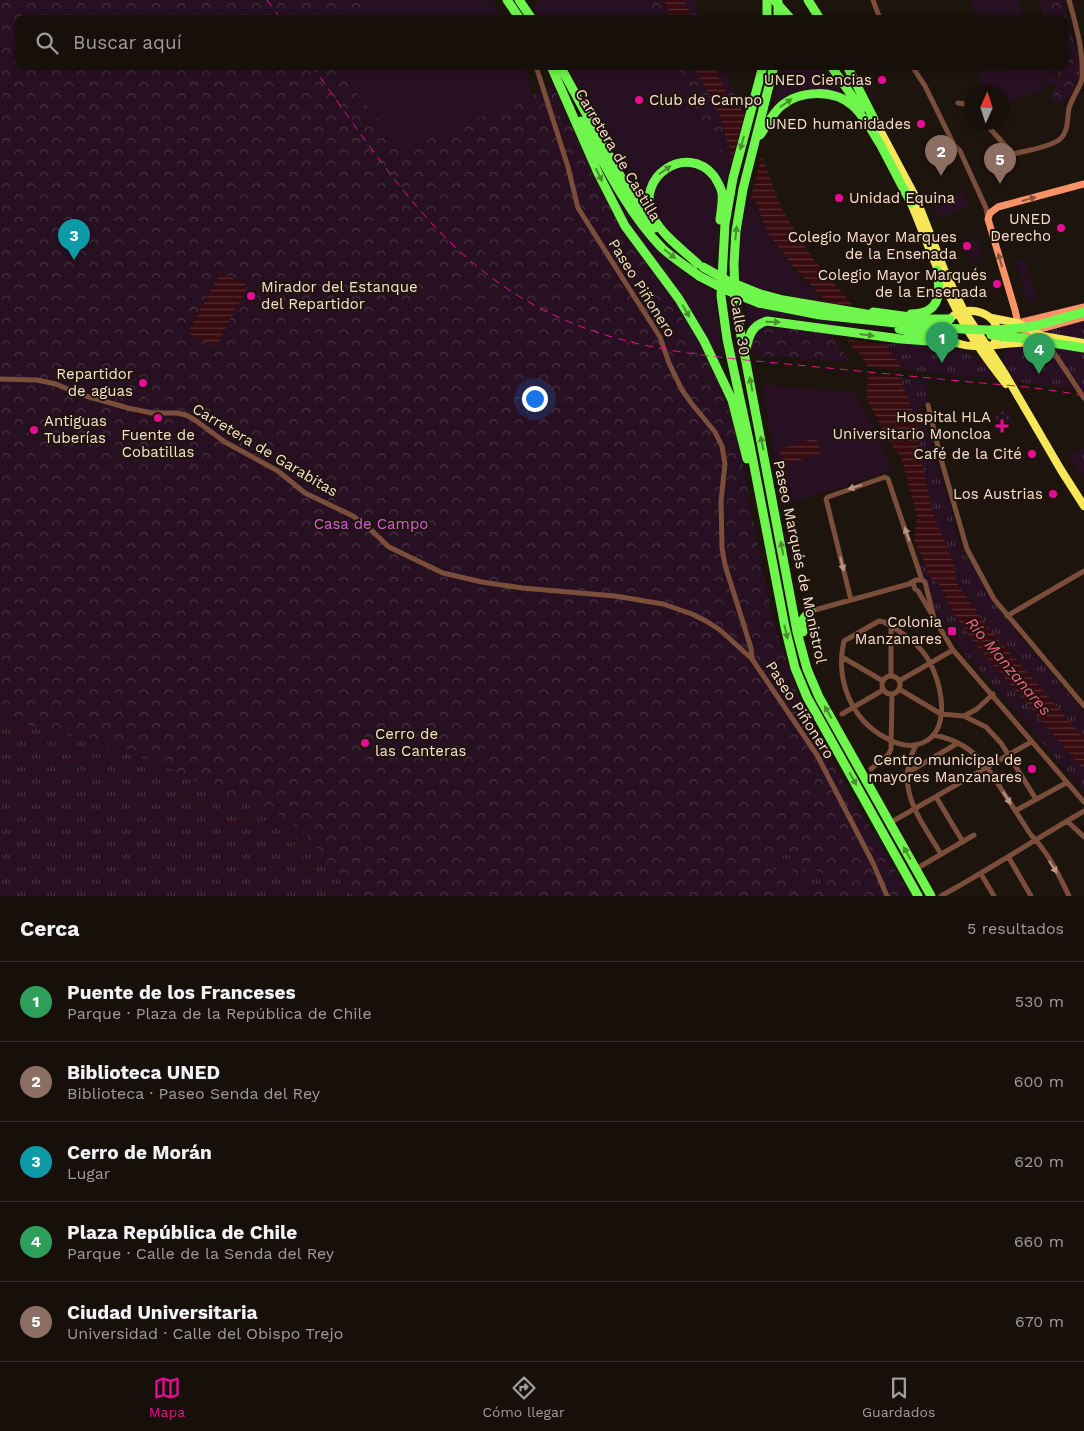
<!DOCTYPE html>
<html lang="es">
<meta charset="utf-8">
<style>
:root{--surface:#160f0a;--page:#231d18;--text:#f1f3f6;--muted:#9e9c9c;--line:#352f2b;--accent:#e80c95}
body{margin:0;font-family:"Work Sans",sans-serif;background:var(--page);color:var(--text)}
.compass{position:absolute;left:964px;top:85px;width:45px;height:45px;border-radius:50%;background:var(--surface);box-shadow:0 2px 8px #0003;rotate:3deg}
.you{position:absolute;left:534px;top:398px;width:18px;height:18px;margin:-12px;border:4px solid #fff;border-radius:50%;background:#1a73e8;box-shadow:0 0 0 8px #1a73e833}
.badge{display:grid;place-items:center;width:32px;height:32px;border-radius:50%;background:var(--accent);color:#fff;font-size:16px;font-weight:700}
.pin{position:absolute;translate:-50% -41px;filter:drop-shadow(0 1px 2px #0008)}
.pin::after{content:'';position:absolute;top:26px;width:18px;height:15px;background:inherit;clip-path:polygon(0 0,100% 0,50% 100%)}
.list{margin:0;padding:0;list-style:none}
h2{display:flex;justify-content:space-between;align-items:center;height:65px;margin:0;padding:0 20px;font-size:21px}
h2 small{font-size:16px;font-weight:400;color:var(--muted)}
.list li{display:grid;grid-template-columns:32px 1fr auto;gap:15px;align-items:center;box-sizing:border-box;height:80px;padding:0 20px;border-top:1px solid var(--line)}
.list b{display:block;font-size:19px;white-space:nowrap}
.list p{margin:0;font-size:16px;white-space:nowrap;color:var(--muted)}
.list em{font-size:16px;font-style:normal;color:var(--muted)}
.icon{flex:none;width:28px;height:28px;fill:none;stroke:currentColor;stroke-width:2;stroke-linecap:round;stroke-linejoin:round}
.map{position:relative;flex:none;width:1084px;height:896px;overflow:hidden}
.search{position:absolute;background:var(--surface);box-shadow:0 2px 8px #0003;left:15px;right:15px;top:15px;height:55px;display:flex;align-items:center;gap:12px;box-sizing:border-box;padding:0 18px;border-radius:10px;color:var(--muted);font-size:19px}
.sheet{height:465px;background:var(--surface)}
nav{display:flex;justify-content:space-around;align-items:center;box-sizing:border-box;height:70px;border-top:1px solid var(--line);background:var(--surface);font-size:14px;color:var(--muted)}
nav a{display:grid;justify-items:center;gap:2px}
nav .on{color:var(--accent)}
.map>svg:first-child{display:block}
</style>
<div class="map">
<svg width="1084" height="896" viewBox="0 0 1084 896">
<defs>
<pattern id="forest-crowns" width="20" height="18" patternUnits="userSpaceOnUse" patternTransform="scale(1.25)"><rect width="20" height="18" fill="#271021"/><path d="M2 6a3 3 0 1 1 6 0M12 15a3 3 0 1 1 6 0" fill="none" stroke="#473240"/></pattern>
<pattern id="park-tufts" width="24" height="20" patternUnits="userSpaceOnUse" patternTransform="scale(1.25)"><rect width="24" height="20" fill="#271021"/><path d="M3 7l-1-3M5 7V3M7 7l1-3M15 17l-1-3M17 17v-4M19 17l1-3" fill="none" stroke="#473240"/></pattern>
<pattern id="garden-dots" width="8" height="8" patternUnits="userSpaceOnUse" patternTransform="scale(1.25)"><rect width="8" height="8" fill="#271021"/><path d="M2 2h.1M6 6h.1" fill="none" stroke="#473240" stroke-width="1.8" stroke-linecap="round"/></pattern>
<pattern id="water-rules" width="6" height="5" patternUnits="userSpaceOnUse" patternTransform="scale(1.25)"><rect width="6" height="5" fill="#380b0f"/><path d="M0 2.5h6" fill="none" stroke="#562e31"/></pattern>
</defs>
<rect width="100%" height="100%" fill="#1d140d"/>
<path fill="#271021" d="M378 0H491L506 19H345Z
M538 0H649L657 19H540L534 8Z
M971 0H1019L1023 19H976Z
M334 66H527L531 96 404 150Z
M566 66H678L707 134 731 164 726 182 714 269 683 246 644 208 629 174Z
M781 66H825L846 96C828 89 803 86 785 96 780 99 776 103 773 106Z
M1018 66H1052L1057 82 1043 86 1044 91 1002 102V92H983L978 73 996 68 997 72Z
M963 192 968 207 939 218 933 203Z
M614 193C640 232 672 269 714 292L722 352 698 350 684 321 602 199Z
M751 196 760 219 795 273 825 302 757 288 739 281C740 253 739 222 751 196Z
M977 237 983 258 971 261 965 240Z
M1025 258 1037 298 1027 301 1016 260Z
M745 303 837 322 841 327 777 315 759 320 747 331Z
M762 384 829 391 853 390 880 438 891 471 782 506Z"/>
<path fill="url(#forest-crowns)" d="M0 0H378L345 19H19V66H334L404 150 553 86 591 168 622 228 684 321 722 388 740 449 760 558 774 623 796 691 843 781 910 896H0Z
M649 0H694L700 19H657Z
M1040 0H1062L1082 68 1073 92 1067 100 1056 105 1052 102C1052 89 1060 79 1057 66H1065V19H1045Z
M678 66H720L745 113 731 164 707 134Z
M765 326H779L831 334 850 362 755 355C748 340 751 335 765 326Z"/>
<path fill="url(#park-tufts)" d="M1084 318V391L1068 388 1017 382 1004 361 1003 357 1006 350 1019 346 1047 349 1045 329Z
M886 344H907L961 351 985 360 995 380 901 369 900 365Z
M902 378 927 381 928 405 920 406 951 509 959 544 1001 614 1084 713V792L1003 696 967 656 939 620 920 564 949 552 932 511 924 471 919 456 918 425 903 385Z
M1084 447V480L1068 456Z
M0 720 15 721 63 735 86 737 162 765 210 788 278 814 297 827 307 836 353 896H0Z
M789 854 793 872 776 877C769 861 774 858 789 854Z
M796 881a13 13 0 1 1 26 0a13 13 0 1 1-26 0Z"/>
<path fill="url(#garden-dots)" d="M1007 410 1009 411 1012 424 996 426 993 415Z"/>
<path fill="url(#water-rules)" d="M664 0H684L693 19H673Z
M694 66H714C723 86 727 100 745 113L783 212 814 260 886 344 900 365 903 385 918 425 919 456 924 471 932 511 954 564 956 581 962 591 990 630 1084 738V770L976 645 952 611 940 585 932 579 914 540 917 517 902 459 891 444 867 400 866 391 868 382 867 367 863 358 852 346 821 296 792 265 767 232 757 205 731 164 730 150 719 114Z
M221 272 248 286 216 347 188 332Z
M816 438 821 453 784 465 779 449Z"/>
<path fill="#1d140d" d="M745 113 762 156 751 196 731 164Z
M825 302 855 306 886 344 849 340Z
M865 366 904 370V378L865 374Z"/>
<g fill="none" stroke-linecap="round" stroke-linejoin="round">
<path stroke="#380b0f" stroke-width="1" d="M0 727C21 728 47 734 54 756 67 763 78 759 92 759 105 758 123 759 135 763 147 766 146 772 154 776 167 783 174 782 180 797L210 804 223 823C234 822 247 817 257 819 294 826 308 873 331 896"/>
<path stroke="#7a4e3a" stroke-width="5" d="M873 0 880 19
M536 66 568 167 578 208 660 337 669 363 682 390 692 404 715 432 722 446 725 464 721 501 722 548 725 565 751 648 752 659 817 755 873 863 887 896
M912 66 925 86 954 145 960 151 986 208 988 219
M958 103 964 104 972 110
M984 122 1012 153 1014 154C1028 150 1047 148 1059 140 1069 132 1067 118 1069 108 1072 98 1079 89 1082 79 1084 53 1076 25 1069 0
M1051 347 1052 350 1084 398
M0 379 37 380 56 384 79 394 128 408 152 413H177L186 415 195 420 225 442 278 471 305 493 353 516 368 527 389 547 443 573 482 582 522 588 615 596 663 604 692 614 706 621 720 630 752 659
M928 405 941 459 967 549 994 599 1084 706
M913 583 915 589 918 591 953 650 1084 802
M851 600 826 499 828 497 885 477 888 479 922 580 925 582 935 622
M811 611 909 584 916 580H922
M1007 616 1084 571
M879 621 884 622C899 631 912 638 923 652 941 674 957 738 915 745 905 747 895 743 886 738 851 720 835 679 844 641Z
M891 626V676
M842 657 883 681
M882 685a9 9 0 1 1 18 0a9 9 0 1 1-18 0Z
M899 681 953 650
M899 689 941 714 964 716 986 727 1001 743 1036 799
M842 714 883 690
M964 716 977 709 993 694
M933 735C956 739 972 749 987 767L1031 835C1048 852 1059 875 1069 896
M916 745C893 787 920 819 941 854
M871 769 888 755 891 749 892 695
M907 773 958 743
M936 797 963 842
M1015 811 1066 783
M895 820 1031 742
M1067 821 1084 837
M1009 858 1031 896
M921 866 974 835
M981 874 994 896
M941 896C990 869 1036 839 1084 811"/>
<path stroke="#f79367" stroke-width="7" d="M1018 323 1084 307
M1019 328 1015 310 988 219 990 213 998 207 1084 184
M1020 337 1041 329 1084 317"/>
<path stroke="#f7e758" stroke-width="8" d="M873 117 916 198 945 272 964 311 1005 374 1061 470 1084 506
M911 203C925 237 937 271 953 303 967 332 986 359 1006 384
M992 318 1018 323 1043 336 1084 343
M948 322C960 300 1010 312 994 344
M951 340C971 353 1004 341 1028 343"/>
<path stroke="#6ff64d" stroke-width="9" d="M507 0 520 19
M519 0 532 19
M808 0 820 19
M778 2V19
M767 19V0
M551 66 598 173 625 226 679 299 704 341 732 400 747 459
M560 66 628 190 640 209 655 228
M763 66 733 178 725 224 721 296 727 339 750 445 785 627 795 668 807 697 918 896
M774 66 743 189 736 231 734 264 735 297 741 336 797 632 807 669 819 697 931 896
M831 66 861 109
M847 66 873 117
M581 121C605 165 627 212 662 248 673 258 687 267 699 276
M760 135C767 125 772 114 781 106 800 90 834 89 853 106 864 116 872 131 880 144
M878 140 911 203
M698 264C683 250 663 236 653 217 634 177 687 142 714 176 717 181 721 187 722 193 723 202 721 211 720 220
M760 294 783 300 878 316
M759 303 820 315 944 328
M873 312 925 319H950
M911 314C940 314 941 294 937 270
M899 329 948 338
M746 349C749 335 752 325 767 321L901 339 955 343
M803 632C800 620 803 618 811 611"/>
<path stroke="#e80c95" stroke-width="1" stroke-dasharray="8 6" stroke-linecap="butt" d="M267 0 281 19
M312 66C360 132 405 203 466 257 561 340 657 352 777 363 838 369 899 375 960 381 1001 385 1043 387 1084 396"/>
<path stroke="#6ff64d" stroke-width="9" d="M774 0 791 19
M703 267 728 281 760 294
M699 276 726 290 759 303
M944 328C976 330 1007 332 1038 325 1054 321 1069 316 1084 312
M991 335 1021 338 1084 348"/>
</g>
<defs><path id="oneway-solid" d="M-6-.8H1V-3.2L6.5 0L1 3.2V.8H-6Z" transform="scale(1.25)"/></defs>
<g fill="#4a9030">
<use href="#oneway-solid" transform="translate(786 103) rotate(-35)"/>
<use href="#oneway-solid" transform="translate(742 143) rotate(106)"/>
<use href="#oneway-solid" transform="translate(665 170) rotate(-35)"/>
<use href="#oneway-solid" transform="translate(599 175) rotate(64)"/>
<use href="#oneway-solid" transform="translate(736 233) rotate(-84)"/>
<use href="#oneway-solid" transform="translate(670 254) rotate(39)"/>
<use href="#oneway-solid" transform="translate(686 311) rotate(59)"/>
<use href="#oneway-solid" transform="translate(773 322) rotate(2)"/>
<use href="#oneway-solid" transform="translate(867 335) rotate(7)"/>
<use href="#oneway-solid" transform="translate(751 384) rotate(-101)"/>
<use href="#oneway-solid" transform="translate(762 443) rotate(-101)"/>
<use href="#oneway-solid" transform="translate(782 548) rotate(-101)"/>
<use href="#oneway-solid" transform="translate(786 632) rotate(77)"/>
<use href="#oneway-solid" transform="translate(828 712) rotate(-119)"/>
<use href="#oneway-solid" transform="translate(853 779) rotate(61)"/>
<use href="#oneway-solid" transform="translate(907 853) rotate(-119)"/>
</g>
<g fill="#8a543a">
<use href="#oneway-solid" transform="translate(1029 199) rotate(-16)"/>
<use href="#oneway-solid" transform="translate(1000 260) rotate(-107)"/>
</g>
<g fill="#bb9682">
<use href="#oneway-solid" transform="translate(855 487) rotate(162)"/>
<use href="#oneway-solid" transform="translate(907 534) rotate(-109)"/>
<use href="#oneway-solid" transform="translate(842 564) rotate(76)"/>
<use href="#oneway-solid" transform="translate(1007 798) rotate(58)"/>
<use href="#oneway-solid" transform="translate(1053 867) rotate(57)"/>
</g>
<g fill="#e80c95" stroke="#1d140d" stroke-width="2">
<circle cx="882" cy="80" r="5"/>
<circle cx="639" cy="100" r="5"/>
<circle cx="921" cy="124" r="5"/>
<circle cx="839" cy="198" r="5"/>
<circle cx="1061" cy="228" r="5"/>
<circle cx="967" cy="246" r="5"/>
<circle cx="997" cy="284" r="5"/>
<circle cx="251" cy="296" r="5"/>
<circle cx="143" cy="383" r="5"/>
<circle cx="158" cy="418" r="5"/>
<path d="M999.5 418.5h5v5h5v5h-5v5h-5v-5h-5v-5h5z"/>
<circle cx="34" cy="430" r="5"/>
<circle cx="1032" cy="454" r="5"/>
<circle cx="1053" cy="494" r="5"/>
<rect x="947" y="626" width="10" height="10" rx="2.5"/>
<circle cx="365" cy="743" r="5"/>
<circle cx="1032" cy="769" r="5"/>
</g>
<g text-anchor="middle" stroke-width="4" stroke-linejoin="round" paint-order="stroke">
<g font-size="15" fill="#fcdecb" stroke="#1d140d" text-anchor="end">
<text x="872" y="85">UNED Ciencias</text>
<text x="649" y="105" text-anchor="start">Club de Campo</text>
<text x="911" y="129">UNED humanidades</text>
<text x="849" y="203" text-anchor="start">Unidad Equina</text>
<text x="1051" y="224">UNED<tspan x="1051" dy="17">Derecho</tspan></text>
<text x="957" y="242">Colegio Mayor Marques<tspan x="957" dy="17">de la Ensenada</tspan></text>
<text x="987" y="280">Colegio Mayor Marqués<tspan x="987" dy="17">de la Ensenada</tspan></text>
<text x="261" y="292" text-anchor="start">Mirador del Estanque<tspan x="261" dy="17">del Repartidor</tspan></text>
<text x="133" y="379">Repartidor<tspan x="133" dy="17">de aguas</tspan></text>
<text x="991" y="422">Hospital HLA<tspan x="991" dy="17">Universitario Moncloa</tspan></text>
<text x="44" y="426" text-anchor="start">Antiguas<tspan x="44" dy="17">Tuberías</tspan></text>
<text x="158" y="440" text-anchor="middle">Fuente de<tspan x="158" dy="17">Cobatillas</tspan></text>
<text x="1022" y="459">Café de la Cité</text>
<text x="1043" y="499">Los Austrias</text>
<text x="942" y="627">Colonia<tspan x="942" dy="17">Manzanares</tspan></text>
<text x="375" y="739" text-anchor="start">Cerro de<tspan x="375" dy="17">las Canteras</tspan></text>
<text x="1022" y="765">Centro municipal de<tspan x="1022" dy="17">mayores Manzanares</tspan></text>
</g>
<g font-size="15" fill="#fcdecb" stroke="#1d140d">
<text transform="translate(618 155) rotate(59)" y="5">Carretera de Castilla</text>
<text transform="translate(642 288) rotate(58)" y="5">Paseo Piñonero</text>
<text transform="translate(740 326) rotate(81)" y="5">Calle 30</text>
<text transform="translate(265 450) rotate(31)" y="5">Carretera de Garabitas</text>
<text transform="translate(800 562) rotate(78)" y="5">Paseo Marqués de Monistrol</text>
<text transform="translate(800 710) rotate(57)" y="5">Paseo Piñonero</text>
</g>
<g font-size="15" fill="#d85cd5" stroke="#1d140d">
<text x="371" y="529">Casa de Campo</text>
</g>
<g font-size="16" font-style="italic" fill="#f75f86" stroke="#1d140d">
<text transform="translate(1009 666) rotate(50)" y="6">Río Manzanares</text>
</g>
</g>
</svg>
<svg class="compass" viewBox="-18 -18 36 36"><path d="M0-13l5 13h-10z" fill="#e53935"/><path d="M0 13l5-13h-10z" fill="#9e9c9c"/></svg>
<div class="you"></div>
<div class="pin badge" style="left:942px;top:363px;background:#2e9e5b">1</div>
<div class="pin badge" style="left:941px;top:176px;background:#8d6e63">2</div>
<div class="pin badge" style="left:74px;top:260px;background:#0f9aa8">3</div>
<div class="pin badge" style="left:1039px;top:374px;background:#2e9e5b">4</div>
<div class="pin badge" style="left:1000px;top:184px;background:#8d6e63">5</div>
<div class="search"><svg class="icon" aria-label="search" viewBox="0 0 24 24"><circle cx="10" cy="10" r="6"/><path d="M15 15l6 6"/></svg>Buscar aquí</div>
</div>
<section class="sheet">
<h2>Cerca<small>5 resultados</small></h2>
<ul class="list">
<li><span class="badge" style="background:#2e9e5b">1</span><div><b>Puente de los Franceses</b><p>Parque · Plaza de la República de Chile</p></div><em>530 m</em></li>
<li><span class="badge" style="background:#8d6e63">2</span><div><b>Biblioteca UNED</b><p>Biblioteca · Paseo Senda del Rey</p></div><em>600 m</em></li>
<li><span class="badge" style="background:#0f9aa8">3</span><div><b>Cerro de Morán</b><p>Lugar</p></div><em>620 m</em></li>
<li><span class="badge" style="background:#2e9e5b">4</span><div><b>Plaza República de Chile</b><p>Parque · Calle de la Senda del Rey</p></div><em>660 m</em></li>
<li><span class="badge" style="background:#8d6e63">5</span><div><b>Ciudad Universitaria</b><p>Universidad · Calle del Obispo Trejo</p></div><em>670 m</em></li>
</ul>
</section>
<nav>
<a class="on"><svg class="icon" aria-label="map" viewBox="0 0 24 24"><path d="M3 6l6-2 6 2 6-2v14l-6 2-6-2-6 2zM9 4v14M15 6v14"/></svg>Mapa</a>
<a><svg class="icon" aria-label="directions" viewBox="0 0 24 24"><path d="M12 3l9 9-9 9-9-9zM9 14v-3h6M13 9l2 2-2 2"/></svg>Cómo llegar</a>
<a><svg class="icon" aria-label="saved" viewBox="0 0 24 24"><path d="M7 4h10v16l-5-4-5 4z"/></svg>Guardados</a>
</nav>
